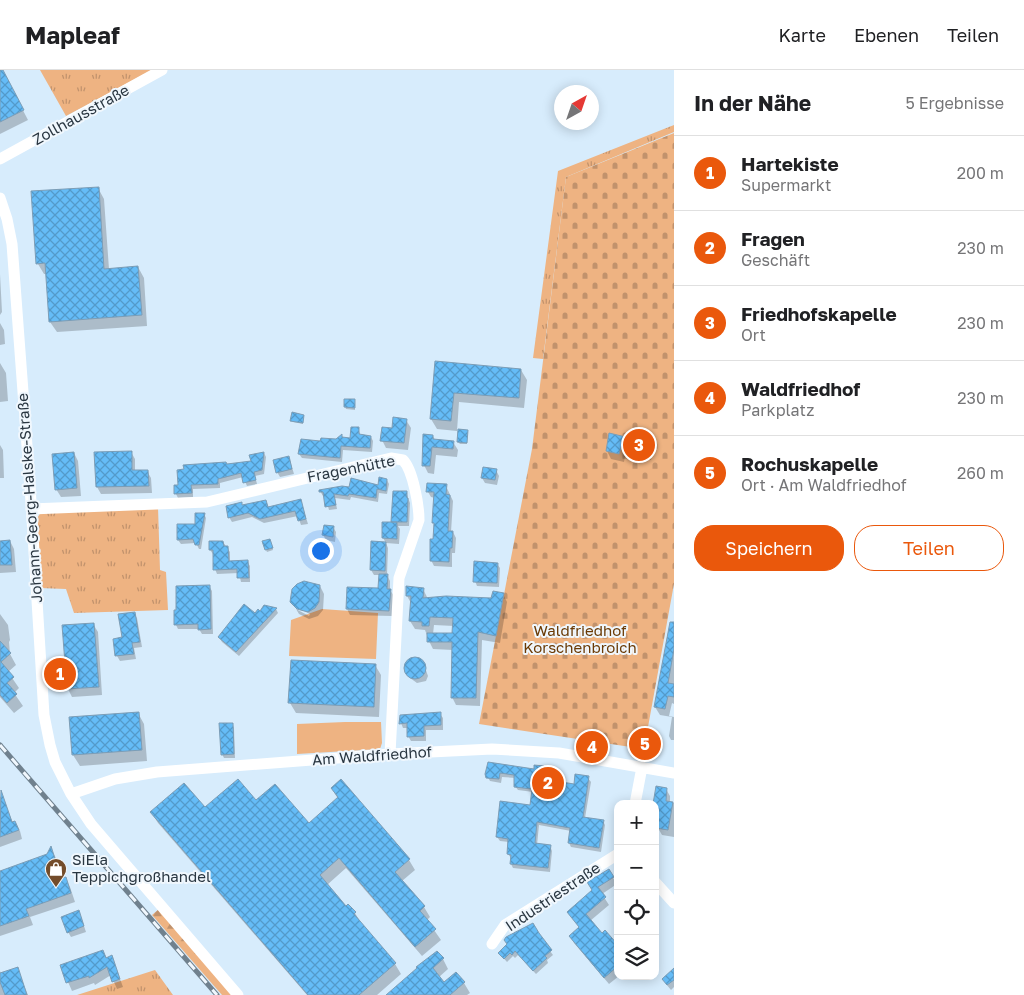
<!DOCTYPE html>
<html lang="de">
<meta charset="utf-8">
<style>
:root{--surface:#fff;--page:#f2f2f2;--text:#202124;--muted:#757577;--line:#e0e0e0;--accent:#ea580c}
body{margin:0;font-family:"Golos Text",sans-serif;background:var(--page);color:var(--text)}
.controls{position:absolute;right:15px;bottom:15px;display:grid;overflow:hidden;border-radius:10px;box-shadow:0 2px 12px #0003}
.controls button{width:45px;height:45px;display:grid;place-items:center;padding:0;border:0;border-bottom:1px solid var(--line);background:var(--surface);color:var(--text);font:25px sans-serif}
.compass{position:absolute;left:554px;top:15px;width:45px;height:45px;border-radius:50%;background:var(--surface);box-shadow:0 2px 12px #0003;rotate:40deg}
.you{position:absolute;left:320px;top:480px;width:18px;height:18px;margin:-12px;border:4px solid #fff;border-radius:50%;background:#1a73e8;box-shadow:0 0 0 8px #1a73e833}
.badge{display:grid;place-items:center;width:32px;height:32px;border-radius:50%;background:var(--accent);color:#fff;font-size:16px;font-weight:700}
.pin{position:absolute;translate:-50% -50%;border:2px solid #fff;box-shadow:0 1px 5px #0006}
.list{margin:0;padding:0;list-style:none}
h2{display:flex;justify-content:space-between;align-items:center;height:65px;margin:0;padding:0 20px;font-size:21px}
h2 small{font-size:16px;font-weight:400;color:var(--muted)}
.list li{display:grid;grid-template-columns:32px 1fr auto;gap:15px;align-items:center;box-sizing:border-box;height:75px;padding:0 20px;border-top:1px solid var(--line)}
.list b{display:block;font-size:19px;white-space:nowrap}
.list p{margin:0;font-size:16px;white-space:nowrap;color:var(--muted)}
.list em{font-size:16px;font-style:normal;color:var(--muted)}
.actions{display:flex;gap:10px;padding:15px 20px}
.actions a{flex:1;padding:11px 0;border:1px solid var(--accent);border-radius:20px;text-align:center;font-size:18px;color:var(--accent)}
.actions .main{background:var(--accent);color:#fff}
.icon{flex:none;width:28px;height:28px;fill:none;stroke:currentColor;stroke-width:2;stroke-linecap:round;stroke-linejoin:round}
.map{position:relative;flex:none;width:674px;height:925px;overflow:hidden}
header{display:flex;align-items:center;gap:30px;box-sizing:border-box;height:70px;padding:0 25px;background:var(--surface);border-bottom:1px solid var(--line)}
header strong{font-size:24px}
nav{display:flex;gap:28px;margin-inline-start:auto;font-size:18px}
main{display:flex}
aside{flex:1;background:var(--surface)}
.map>svg:first-child{display:block}
</style>
<header>
<strong>Mapleaf</strong>
<nav><a>Karte</a><a>Ebenen</a><a>Teilen</a></nav>
</header>
<main>
<div class="map">
<svg width="674" height="925" viewBox="0 0 674 925">
<defs>
<pattern id="grass-tufts" width="24" height="20" patternUnits="userSpaceOnUse" patternTransform="scale(1.25)"><rect width="24" height="20" fill="#eeb382"/><path d="M3 7l-1-3M5 7V3M7 7l1-3M15 17l-1-3M17 17v-4M19 17l1-3" fill="none" stroke="#c1926c"/></pattern>
<pattern id="forest-firs" width="22" height="20" patternUnits="userSpaceOnUse" patternTransform="scale(1.25)"><rect width="22" height="20" fill="#eeb382"/><path d="M5 1l3.5 6h-7zM16 11l3.5 6h-7z" fill="#c1926c"/></pattern>
<pattern id="cemetery-stones" width="16" height="16" patternUnits="userSpaceOnUse" patternTransform="scale(1.25)"><rect width="16" height="16" fill="#eeb382"/><path d="M2 7V4a2 2 0 0 1 4 0v3zM10 15v-3a2 2 0 0 1 4 0v3z" fill="#c1926c"/></pattern>
<pattern id="building-cross-hatch" width="8" height="8" patternUnits="userSpaceOnUse" patternTransform="scale(1.25)"><rect width="8" height="8" fill="#65bcf7"/><path d="M0 0l8 8M0 8l8-8" fill="none" stroke="#539aca"/></pattern>
</defs>
<rect width="100%" height="100%" fill="#d7ecfc"/>
<path fill="url(#grass-tufts)" d="M40 0H152L66 46Z
M674 55V62L566 107 543 289 533 288 558 101Z
M158 437 160 500 166 502 168 540 74 543 66 519 40 518 36 450 41 442Z
M155 900 173 925H77Z"/>
<path fill="url(#forest-firs)" d="M159 839 233 925H222L152 845Z"/>
<path fill="url(#cemetery-stones)" d="M674 63V514L644 679 479 654 532 379 566 107Z"/>
<path fill="#eeb382" d="M322 539 378 543 376 589 289 586 291 550Z
M345 652H381L382 673 380 679 297 684V654Z"/>
<path fill="#0003" fill-rule="evenodd" d="M0 0H2L28 50 0 64Z
M98 118 104 129 109 199 138 197 144 208 147 256 57 262 50 252 47 204H44L38 194Z
M0 204 2 242 0 245Z
M0 253 4 260 5 274 0 275Z
M436 292 521 300 527 310 524 338 459 332 457 361 437 359 431 349Z
M0 293 6 303 8 331 0 332Z
M355 331V340L346 339 345 336Z
M303 346V354L293 352 292 350Z
M406 350 411 358 408 380 386 378 382 370 393 359Z
M358 359 361 366 371 367 373 371 372 382 343 380 342 392 302 388 299 384 321 372 336 370 342 366 344 369 351 370Z
M467 361V374H460L458 372Z
M610 365 631 369H649L654 377 651 390 642 388 639 384 626 381 624 392 611 389 607 381Z
M433 366 435 370 453 372 458 380 457 387 436 385 434 404 428 403 424 395Z
M0 375 3 380 4 408H0Z
M131 382 135 389V401H147L151 408 152 423 101 424 97 417 96 383Z
M74 383 78 391 81 426 61 427 56 419Z
M264 383 266 387 264 404 255 406 257 414 247 416 243 407 220 413V418L193 419V427L178 428 176 424 175 416 227 395 252 392Z
M289 387 294 404 280 407 277 402Z
M496 400 499 406 497 415 485 413 482 408Z
M387 410 389 414 387 424 379 423 378 432 351 427 350 430 335 428 337 439 329 440 325 426H323L320 421 379 416Z
M446 416 453 431 451 462H453L456 468 455 483H452V497L434 496 431 490 435 456 433 452 435 428 431 427 428 422Z
M406 422 410 433 409 456H398L400 459 399 474 386 473 383 468 394 454Z
M265 431 269 438 301 431 308 454 301 455 298 446 264 453 252 447 232 452 229 447 243 436Z
M204 444 206 448 201 479H199L196 473 181 474 178 470 196 455Z
M333 457 336 462 335 472 326 470 323 465Z
M10 471 14 479 16 502 0 503V472Z
M223 472 230 482V492L247 491 250 496V512H241L239 503 217 504 215 499 213 484 210 480Z
M271 473 273 480 267 482 266 480Z
M386 473 388 478 387 505 390 511V520L394 526 392 546 350 545 347 539 379 519 380 505H374L371 500Z
M497 494 500 498 499 517 477 516 475 511Z
M209 516 212 521 213 564H202L199 559H178L176 555Z
M320 516 324 524 323 540 318 546 309 549 299 544 296 539 309 546 310 544 294 536Z
M423 519 428 529H492L503 524 507 532 500 573 482 570 480 636 456 635 452 627 453 580 433 579 429 571 425 560 415 559 410 551 411 533 407 526ZM434 555 454 556V565L433 564Z
M276 539 278 543 239 586 222 572 219 567 256 545Z
M134 543 137 548 142 577 134 578 136 589 120 591 117 586 114 570 124 569Z
M0 544 8 555 10 570 9 572 10 584 16 595 8 602 19 618 14 623 23 636 14 643 0 627Z
M93 554 98 562 102 625 72 627 68 619Z
M674 565V634L672 633 669 646 674 647V670H671L669 666 672 647 660 645 655 637Z
M415 588 423 592 428 606 426 611 417 613 410 608 407 603 406 594 410 589Z
M375 595 381 605 379 647 296 643 290 633Z
M138 643 144 654 147 691 80 696 73 685Z
M440 644 443 648V660H426V671H411L408 666V658H403L401 653Z
M232 654 234 658 235 688H224L222 684Z
M543 698 545 702V711L575 715 588 708 591 712 585 748 603 751 605 755 601 782 571 777 569 773 571 761 539 755 537 775 550 776 552 781 550 802 513 798 511 794V788L508 784 509 772 500 771 497 767 532 736 533 722 518 720 515 716 516 708 502 707 501 713 490 711 486 704 535 700Z
M332 719 409 790 415 800 402 811 424 837 430 847 427 850 441 870 422 886 346 798 327 815 346 837 355 843 361 853 395 894 401 904 377 925H307L158 753 151 742 205 739 256 732 309 755 338 729Z
M666 719 670 726V733H674V767L662 765 658 758V755L655 752V734H650Z
M2 726 13 753 15 752 20 761 22 769 0 777V727Z
M51 779 55 786 63 809 65 808 70 817 75 832 30 847 33 855 0 866V802L48 786Z
M608 800 617 814 602 824 609 835 590 851 602 865 618 877 619 906 609 914 574 873 570 866 580 858 568 842 593 820Z
M81 847 86 862 71 867 68 862Z
M538 865 553 885 547 890 548 893 536 904 518 885 515 888 513 886 507 892 499 883 508 874Z
M103 881 107 888 111 887 115 895 123 917 117 919 111 905 95 915 94 913 72 921 61 896Z
M443 889 448 899 439 907 444 913H464L470 923 467 925H388Z
M17 898 28 925H0V901L1 904Z
M674 900V917L671 920 666 914Z"/>
<path fill="url(#building-cross-hatch)" stroke="#7c9db6" d="M0 0H3L24 40 0 52Z
M99 117 104 199 138 196 142 245 49 252 45 193 36 194 31 121Z
M435 291 521 299 519 328 454 323 451 351 430 349Z
M344 329H355V338L344 337Z
M292 342 304 345 303 353 290 351Z
M393 347 407 349 404 373 380 371 382 357 392 358Z
M351 357H359V364L371 366 370 378 341 376 340 388 298 384 301 369 320 371 321 368 336 369 342 364V367L350 368Z
M458 359 468 360 467 373 457 372Z
M609 363 630 368 631 364 650 368 647 383 636 381V377L622 374 619 384 606 381Z
M423 364 433 365V369L454 371 453 379 432 377 430 396H422Z
M132 381V400H148L149 416 96 417 94 382Z
M74 382 77 418 55 420 52 384Z
M264 382 262 400 254 402 256 410 243 413 241 403 218 409V414L191 415 192 423 174 424V415H178L177 400 184 399 183 395 226 392 227 394 251 391 249 385Z
M289 386 292 399 276 403 273 390Z
M483 397 497 399 495 410 481 408Z
M379 407 387 409 386 421 377 419 376 428 349 424 348 426 334 424 336 435 325 437 323 422H319V420L342 416 349 417 351 408 378 415Z
M427 413 447 414 446 424 450 425 448 461H453L452 478H450L449 492 430 491V469H433L434 453H432L434 422H426Z
M393 421H407V428H408L407 452H391Z
M301 429 306 449 298 451 295 441 260 449 248 443 228 448 226 436 242 432V435L266 430 268 437Z
M195 443H205L199 475H195L193 469 177 470V454H195Z
M382 452H397V469L382 468Z
M324 455 334 456 333 467 322 465Z
M270 469 273 478 265 480 262 471Z
M10 470 12 495H0V471Z
M209 471H223L224 476H228L229 491 248 490 249 508H237V499L213 500V480H209Z
M371 471 386 472 385 501 370 500Z
M474 491 498 493 497 513 473 512Z
M379 504H388L387 519H391L389 541 346 539 347 517 378 518Z
M304 511 320 515 319 532 315 538 308 542 297 539 290 532 292 519 297 514Z
M210 515 211 559 198 560V554L174 555V540H176V516Z
M406 516 424 518 423 528 446 526 491 528 493 521 504 523 496 566 478 562 476 628H451L452 572H427V563H452L453 548 430 547 429 556H422V552L409 551 411 526H406Z
M244 534 255 543 258 539 260 541 264 535 277 538 236 582 218 567Z
M135 542 140 572 132 573 134 584 115 586 113 569 122 567 118 544Z
M670 552H674V579L668 613 674 614V627L668 626 665 639 654 637Z
M94 553 99 617 67 619 62 555Z
M0 571 11 583 1 592 14 607 7 613 17 624 7 633 0 625Z
M404 598a11 11 0 1 1 22 0a11 11 0 1 1-22 0Z
M291 590 376 594 374 637 288 633Z
M139 642 142 680 72 685 69 647Z
M441 642V655L424 656V666L407 667V653L399 654 400 645Z
M219 653H233L234 684 221 685Z
M488 692 534 699V695L544 696 543 709 574 714 575 704 589 706 583 747 604 750 599 778 568 773 570 758 537 752 535 773 551 775 548 798 510 794 511 785 507 784 508 769 496 767 500 731 530 735 532 719 514 717V705L500 703 499 709 486 708 485 704Z
M238 709 256 730 275 714 309 753 338 727 331 718 341 709 410 789 395 802 425 836 420 841 436 859 415 877 339 788 320 805 346 836 348 834 356 842 354 844 396 893 359 925H308L150 742 184 713 205 737Z
M656 716 667 718 666 731 673 732 668 760 656 758 658 750 655 749V734H653Z
M1 720 12 752 15 751 19 760 0 767Z
M51 776 61 808 66 807 71 823 26 839 29 846 0 856V801L47 784Z
M609 799 614 807 598 817 606 827 586 844 602 863 605 860 618 875V896L604 908 569 866 579 857 567 842 592 820 587 812Z
M79 840 84 856 67 863 61 847Z
M533 853 539 863 552 880 545 886 547 888 533 901 515 881 512 885 510 883 504 889 498 883 507 874 504 870 506 867Z
M103 880 106 888 112 885 120 909 112 912 107 897 89 908V906L66 913 60 895Z
M437 881 444 888 433 898 444 912 456 902 465 912 450 925H386L417 898 416 897Z
M18 897 27 925H5L0 912V903Z
M674 898V910L667 915 662 909Z"/>
<g fill="none" stroke-linecap="round" stroke-linejoin="round">
<path stroke="#fff" stroke-width="11" d="M0 89 162 0
M0 128 7 149 12 174 30 416 44 645 50 675 55 692 71 724 91 754 238 925
M31 439 207 432 391 388 403 390C413 400 419 436 419 450L399 508 390 684
M71 724 115 709 157 702 390 684 492 679 559 683 674 703
M635 734 642 697
M655 812 674 833
M492 874 505 855 618 784"/>
<g stroke="#70818e" stroke-width="5">
<path id="rail" d="M0 675 217 925"/>
</g>
<use href="#rail" stroke="#f0f7fd" stroke-width="3" stroke-dasharray="9" stroke-linecap="butt"/>
</g>
<defs>
<g id="shop-pin" transform="scale(1.125)"><path d="M0 17L-7.5 6A9.5 9.5 0 1 1 7.5 6Z" fill="#734c2a" stroke="#f0f7fd"/><path d="M-5-2.5h2.3a2.7 3.5 0 0 1 5.4 0H5L5.5 6h-11ZM-1.5-2.5h3a1.5 2.3 0 0 0-3 0Z" fill="#fff"/></g>
</defs>
<g fill-rule="evenodd">
<use href="#shop-pin" x="56" y="799"/>
</g>
<g text-anchor="middle" stroke-width="4" stroke-linejoin="round" paint-order="stroke">
<g font-size="15" fill="#293641" stroke="#f0f7fd">
<text transform="translate(81 45) rotate(-29)" y="5">Zollhausstraße</text>
<text transform="translate(351 399) rotate(-11)" y="5">Fragenhütte</text>
<text transform="translate(30 428) rotate(-94)" y="5">Johann-Georg-Halske-Straße</text>
<text transform="translate(372 686) rotate(-4)" y="5">Am Waldfriedhof</text>
<text transform="translate(553 827) rotate(-34)" y="5">Industriestraße</text>
</g>
<g font-size="15" fill="#6a3a05" stroke="#f0f7fd">
<text x="580" y="566">Waldfriedhof<tspan x="580" dy="17">Korschenbroich</tspan></text>
</g>
<g font-size="15" fill="#293641" stroke="#f0f7fd" text-anchor="start">
<text x="72" y="795">SiEla<tspan x="72" dy="17">Teppichgroßhandel</tspan></text>
</g>
</g>
</svg>
<div class="controls">
<button>+</button>
<button>−</button>
<button><svg class="icon" aria-label="locate" viewBox="0 0 24 24"><circle cx="12" cy="12" r="6"/><path d="M12 2v4M12 18v4M2 12h4M18 12h4"/></svg></button>
<button><svg class="icon" aria-label="layers" viewBox="0 0 24 24"><path d="M12 4l9 5-9 5-9-5zM3 14l9 5 9-5"/></svg></button>
</div>
<svg class="compass" viewBox="-18 -18 36 36"><path d="M0-13l5 13h-10z" fill="#e53935"/><path d="M0 13l5-13h-10z" fill="#757577"/></svg>
<div class="you"></div>
<div class="pin badge" style="left:60px;top:604px">1</div>
<div class="pin badge" style="left:548px;top:713px">2</div>
<div class="pin badge" style="left:639px;top:375px">3</div>
<div class="pin badge" style="left:592px;top:677px">4</div>
<div class="pin badge" style="left:645px;top:674px">5</div>
</div>
<aside>
<h2>In der Nähe<small>5 Ergebnisse</small></h2>
<ul class="list">
<li><span class="badge">1</span><div><b>Hartekiste</b><p>Supermarkt</p></div><em>200 m</em></li>
<li><span class="badge">2</span><div><b>Fragen</b><p>Geschäft</p></div><em>230 m</em></li>
<li><span class="badge">3</span><div><b>Friedhofskapelle</b><p>Ort</p></div><em>230 m</em></li>
<li><span class="badge">4</span><div><b>Waldfriedhof</b><p>Parkplatz</p></div><em>230 m</em></li>
<li><span class="badge">5</span><div><b>Rochuskapelle</b><p>Ort · Am Waldfriedhof</p></div><em>260 m</em></li>
</ul>
<div class="actions"><a class="main">Speichern</a><a>Teilen</a></div>
</aside>
</main>
